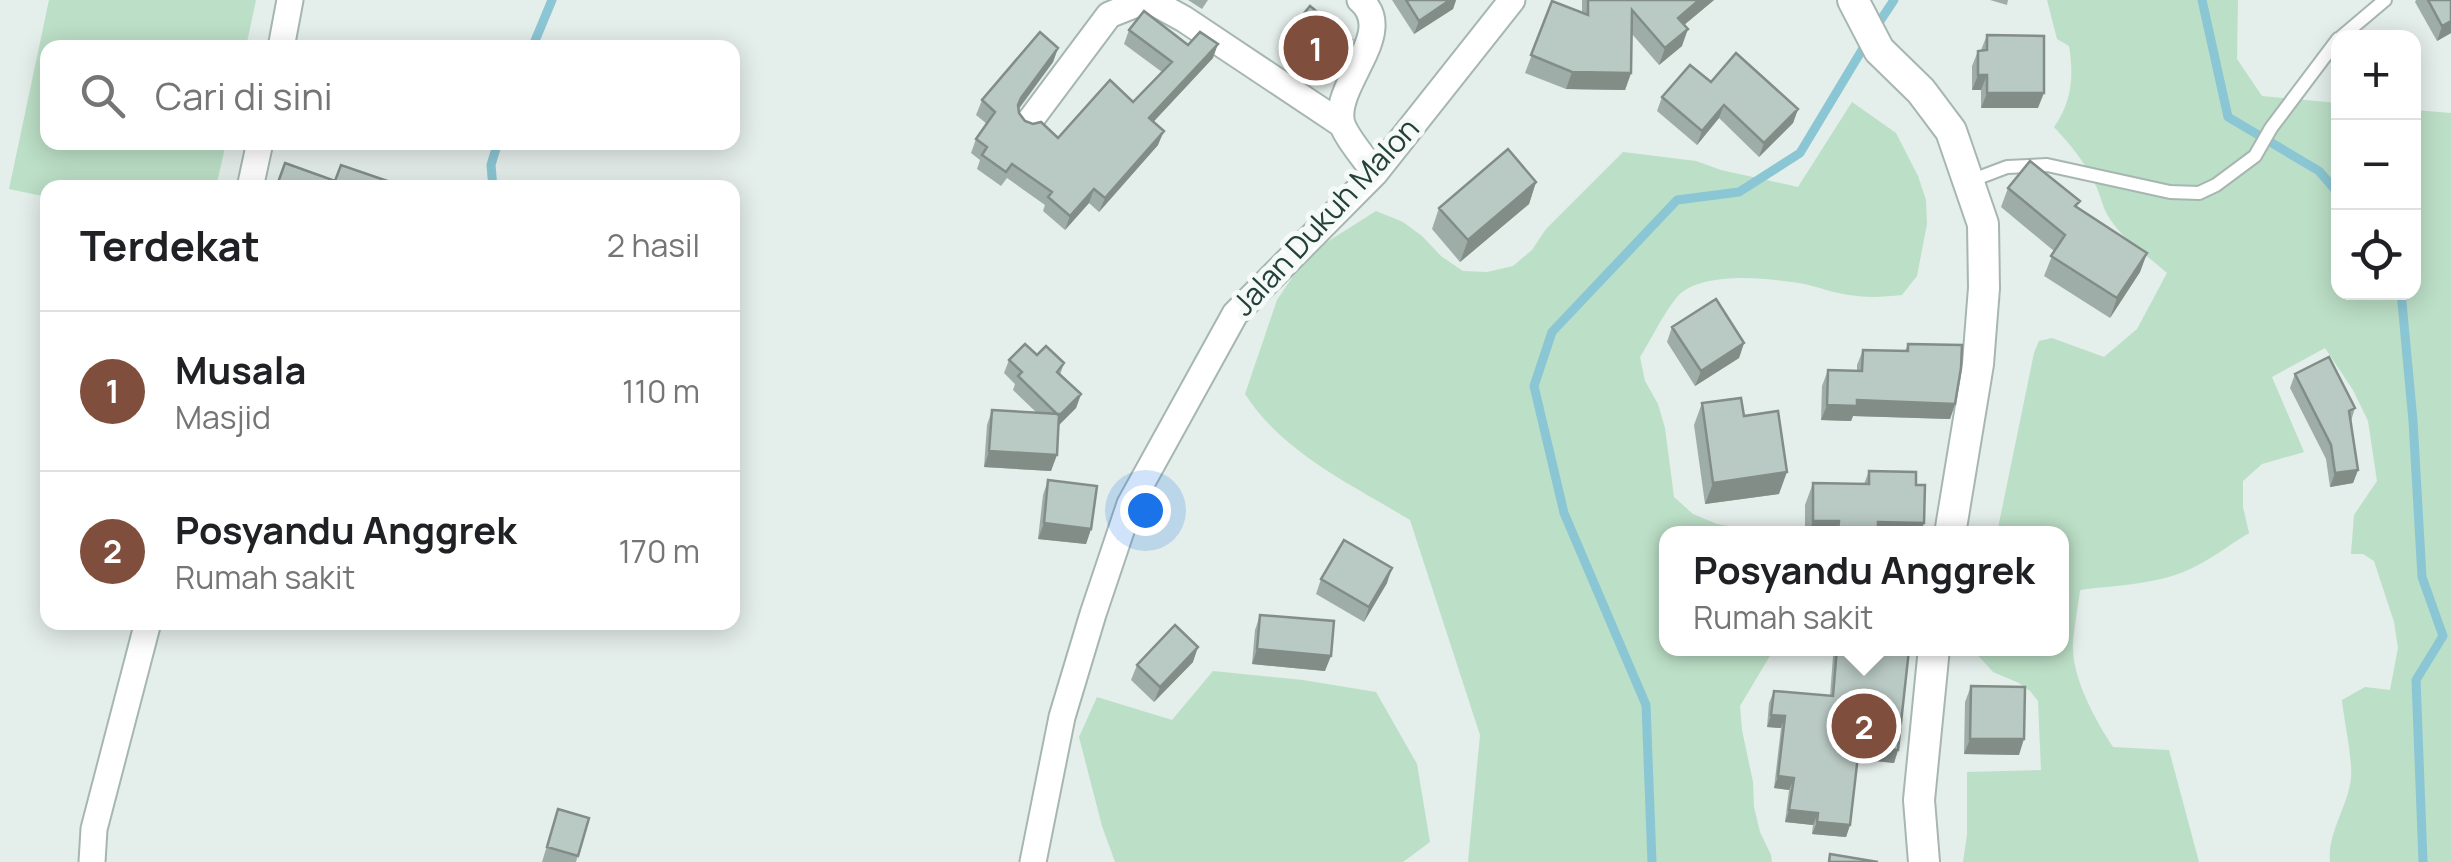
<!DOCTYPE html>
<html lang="id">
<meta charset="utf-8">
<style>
:root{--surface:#fff;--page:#f2f2f2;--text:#202124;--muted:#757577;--line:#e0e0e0;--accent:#804e3c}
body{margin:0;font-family:Manrope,sans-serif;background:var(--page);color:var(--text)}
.controls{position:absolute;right:30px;top:30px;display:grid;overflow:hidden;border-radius:20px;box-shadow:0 5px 25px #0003}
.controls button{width:90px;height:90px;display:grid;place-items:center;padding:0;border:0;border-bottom:2px solid var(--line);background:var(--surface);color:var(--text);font:50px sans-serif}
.you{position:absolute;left:1145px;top:510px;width:35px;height:35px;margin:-25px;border:8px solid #fff;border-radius:50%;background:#1a73e8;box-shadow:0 0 0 15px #1a73e833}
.badge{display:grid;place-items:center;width:65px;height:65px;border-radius:50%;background:var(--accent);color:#fff;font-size:32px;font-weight:700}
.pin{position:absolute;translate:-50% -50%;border:5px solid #fff;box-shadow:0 2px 10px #0006}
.popup{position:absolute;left:1659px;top:526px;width:410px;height:130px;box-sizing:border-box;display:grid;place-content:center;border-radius:20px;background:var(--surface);filter:drop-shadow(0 2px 8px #0005);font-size:32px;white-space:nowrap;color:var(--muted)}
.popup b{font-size:38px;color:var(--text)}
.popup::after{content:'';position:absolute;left:50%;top:100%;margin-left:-20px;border:20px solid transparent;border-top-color:var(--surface)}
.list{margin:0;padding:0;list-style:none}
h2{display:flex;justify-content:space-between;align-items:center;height:130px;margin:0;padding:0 40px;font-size:42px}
h2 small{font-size:32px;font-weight:400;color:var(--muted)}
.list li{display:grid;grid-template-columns:65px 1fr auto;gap:30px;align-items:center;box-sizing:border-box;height:160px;padding:0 40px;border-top:2px solid var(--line)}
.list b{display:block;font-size:38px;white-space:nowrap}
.list p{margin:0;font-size:32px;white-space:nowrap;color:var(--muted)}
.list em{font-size:32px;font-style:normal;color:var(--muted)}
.icon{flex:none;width:55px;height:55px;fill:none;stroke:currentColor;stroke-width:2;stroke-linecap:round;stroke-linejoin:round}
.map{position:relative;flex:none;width:2451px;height:862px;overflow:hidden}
.search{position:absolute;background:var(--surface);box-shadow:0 5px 25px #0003;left:40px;top:40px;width:700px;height:110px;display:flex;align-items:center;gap:25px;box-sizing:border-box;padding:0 35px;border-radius:20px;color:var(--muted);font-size:38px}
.panel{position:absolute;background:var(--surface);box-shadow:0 5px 25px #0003;left:40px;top:180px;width:700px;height:450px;border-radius:20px}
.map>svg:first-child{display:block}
</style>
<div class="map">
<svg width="2451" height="862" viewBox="0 0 2451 862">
<rect width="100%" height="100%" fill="#e4eeea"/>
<path fill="#bcdfc7" d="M49 0H256L246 47 48 48V142L226 143 216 187 48 188 47 197 9 189Z
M2047 0H2238L2237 59 2262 96 2338 103V292H2414V110L2451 113V862H2330C2327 833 2348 807 2351 778 2353 761 2344 720 2342 700L2365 687 2390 690 2398 648 2394 622 2374 561 2363 554H2351L2354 515 2377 481 2368 421 2353 390 2325 348 2272 377 2304 452 2262 464 2243 481V507L2249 533C2229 545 2209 561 2188 570 2154 585 2116 585 2080 590 2078 608 2074 627 2073 645 2072 678 2095 720 2113 747L2169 750 2199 862H1963L1967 835V772L2041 770 2038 701 2030 691 2019 683 1993 672 1974 651 1975 649 2062 648V534L1997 533 2034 353 2039 341 2052 338 2104 357 2137 329 2167 273C2148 256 2124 241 2110 219 2102 208 2101 195 2095 184 2084 161 2071 145 2054 127 2072 102 2074 76 2069 46L2057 39Z
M1852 102 1896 133 1918 176 1926 200 1927 224 1917 276 1902 295C1884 297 1867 298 1849 295 1833 293 1819 287 1804 284 1771 278 1701 270 1677 297 1663 314 1652 338 1640 357L1645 381 1658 404 1665 428 1674 497 1693 514 1717 524 1768 533 1666 534V648L1774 649 1740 706 1742 730 1753 782 1754 807 1760 832 1771 855 1772 862H1468L1480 735 1410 520C1351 484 1283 453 1245 394L1277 300 1308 254 1376 211 1403 222 1422 236 1441 256 1463 271 1487 272 1513 266 1532 250 1546 229 1623 152 1696 161 1721 170 1798 187Z
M1213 671 1303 680 1376 692 1417 764 1430 842 1403 862H1115L1102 826 1079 737 1097 697 1172 720Z"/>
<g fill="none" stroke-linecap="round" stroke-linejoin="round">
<path stroke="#8bc6d4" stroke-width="9" d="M2202 0 2228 117 2319 171 2338 193
M1876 27 1894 0
M532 48 552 0
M493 188 491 165 498 142
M2401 292 2413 421 2422 577 2443 636 2416 680 2423 862
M1652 862 1646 705 1564 513 1534 386 1552 332 1677 200 1739 192 1800 153 1868 40"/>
<g stroke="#a6b6b1" stroke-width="16">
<path id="service" d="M2340 38 2385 0
M1970 181 2007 167 2047 165 2170 192 2199 193 2216 185 2255 156 2271 128 2338 39"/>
</g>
<g stroke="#a6b6b1" stroke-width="29">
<path id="minor" d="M1360 0C1397 31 1337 81 1341 119 1342 133 1366 160 1375 173
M281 48 290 0
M1029 122 1109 15 1139 3H1155L1184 19 1340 123
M250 188 260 142
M92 862 94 829 148 622
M1033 862 1062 717 1093 614 1130 504 1235 314 1375 173 1512 0"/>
</g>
<g stroke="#a6b6b1" stroke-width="34">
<path id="tertiary" d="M1853 0 1879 50 1921 91 1951 131 1983 224 1984 288 1978 364 1950 534
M1924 862 1919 800 1934 648"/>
</g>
<use href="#service" stroke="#fff" stroke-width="12"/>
<use href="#minor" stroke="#fff" stroke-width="25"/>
<use href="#tertiary" stroke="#fff" stroke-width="30"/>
</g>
<path fill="#9fada8" d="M1188 0H1208L1202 9Z
M1392 0H1456L1453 9 1414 34Z
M1582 0H1714L1684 25 1682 46 1659 65 1632 34 1631 73 1625 90 1566 89 1525 73 1552 1 1582 13Z
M1990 0H2008L2007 5Z
M2416 0H2451V33L2437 41 2415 2Z
M1129 30 1188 45 1213 58 1153 122 1158 145 1099 212 1089 203 1065 230 1043 211 1045 205 1007 178 1001 186 977 169 980 160 971 153 976 139 987 124 976 115 982 100 1058 48 1053 62 1019 109V113L1025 121 1058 138 1133 102 1162 72 1124 44Z
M1987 35 2038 108H1981V90H1972V66L1978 51 1981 50Z
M1283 39 1344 58 1324 82 1280 47Z
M1711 82 1798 109 1793 123 1759 157 1719 118 1697 145 1657 111 1662 97Z
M1536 182 1529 204 1460 262 1432 229 1439 208Z
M2008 188 2077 208 2147 253 2140 272 2110 318 2044 276 2054 251 2001 207Z
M1672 327 1744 343 1739 358 1695 386 1667 342Z
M1908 344 1955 404 1950 419 1853 416 1851 421 1821 420 1822 386 1828 370 1857 371V365L1863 350 1905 351Z
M1037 355 1064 363 1060 375 1081 394 1076 408 1059 425 1051 471 984 467 987 425 992 410 1037 413 1013 390 1015 384 1004 373 1009 360Z
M2295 374 2355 408 2351 421 2358 470 2353 483 2330 487 2326 459 2290 388Z
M1702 403 1744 416 1779 494 1705 504 1694 425Z
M1869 471 1916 485 1924 523 1920 534H1805V505L1813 483 1864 484Z
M1048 480 1091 529 1086 544 1038 539 1043 495Z
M1321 579 1387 583 1364 622 1316 594Z
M1260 615 1325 671 1252 664 1255 630Z
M1835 648H1893L1898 750 1894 763 1858 759 1850 825 1846 837 1812 834 1813 825 1785 822 1789 790 1774 788 1781 728 1767 727 1769 703 1774 691 1830 696 1833 656Z
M1193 662 1154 702 1131 680 1137 665Z
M1971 686 2019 755 1964 754 1965 702Z
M558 809 589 818 576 862H542Z"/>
<path fill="#828d88" d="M1450 0H1456L1453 9 1414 34 1419 21Z
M1699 0H1714L1672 35 1678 18Z
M2451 21V33L2437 41 2442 26Z
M1688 29 1682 46 1659 65 1665 48Z
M1352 40 1344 58 1324 82 1327 74Z
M1218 44 1213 58 1144 132 1149 118Z
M1058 48 1053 62 1016 112 1021 98Z
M1572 72 1631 73 1625 90 1566 89Z
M1978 75H1987L1981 90H1972Z
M1987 93H2044L2038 108H1981Z
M1724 105 1719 118 1697 145 1702 131Z
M1798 109 1793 123 1759 157 1764 143Z
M1164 131 1158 145 1099 212 1105 198Z
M1536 182 1529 204 1460 262 1468 240Z
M1094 189 1089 203 1065 230 1070 216Z
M2147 253 2140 272 2110 318 2117 298Z
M1744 343 1739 358 1695 386 1701 371Z
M1081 394 1076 408 1054 430 1059 416Z
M1857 400 1955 404 1950 419 1853 416 1851 421 1821 420 1827 405Z
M989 451 1057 455 1051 471 984 467Z
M2358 470 2353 483 2330 487 2335 473Z
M1787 472 1779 494 1705 504 1713 483Z
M1813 521H1839L1834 534H1808Z
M1878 522 1924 523 1920 534H1838V531Z
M1044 523 1091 529 1086 544 1038 539Z
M1392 568 1387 583 1364 622 1369 607Z
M1198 647 1193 662 1154 702 1160 687Z
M1257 649 1331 656 1325 671 1252 664Z
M1771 715 1785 716 1781 728 1767 727Z
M1970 739H2024L2019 755 1964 754Z
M1859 747 1898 750 1894 763 1855 759Z
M1778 776 1794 778 1789 790 1774 788Z
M1789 810 1818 813 1813 825 1785 822Z
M1817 822 1850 825 1846 837 1812 834Z"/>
<path fill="#b9c9c3" stroke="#828d88" stroke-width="2.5" d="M1406 0H1450L1419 21Z
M1588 0H1699L1678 18 1688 29 1665 48 1632 10 1631 73 1572 72 1531 55 1552 1 1588 15Z
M2428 0H2451V21L2442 26Z
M1310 6 1352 40 1347 50 1327 74 1283 39Z
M1144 11 1188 45 1200 32 1218 44 1149 118 1164 131 1105 198 1094 189 1070 216 1048 197 1052 192 1012 164 1006 172 982 155 987 147 976 139 995 112 982 100 1040 32 1058 48 1021 98 1018 105 1019 113 1025 121 1033 124 1041 122 1058 138 1110 80 1133 102 1172 62 1129 30Z
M1987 35 2044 36V93H1987V75H1978V51L1987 50Z
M1736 53 1798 109 1764 143 1724 105 1702 131 1662 97 1690 65 1711 82Z
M1508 149 1536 182 1468 240 1439 208Z
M2030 161 2080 201 2075 206 2147 253 2117 298 2051 256 2065 235 2008 188Z
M285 163 335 181 341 165 402 186 276 188Z
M1716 299 1744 343 1701 371 1672 327Z
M1025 344 1037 355 1046 346 1064 363 1057 372 1081 394 1059 416 1018 376 1022 372 1009 360Z
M1908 344 1962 345 1961 368 1955 404 1857 400V406L1827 405 1828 370 1862 371 1863 350 1908 351Z
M2329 357 2355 408 2349 411 2358 470 2335 473 2331 445 2295 374Z
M1741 398 1744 416 1778 411 1787 472 1713 483 1702 403Z
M992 410 1059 414 1057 455 989 451Z
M1869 471 1916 472V485H1925L1924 523 1878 522V532L1838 531 1839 521H1813V483L1869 484Z
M1048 480 1097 486 1091 529 1044 523Z
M1344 540 1392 568 1369 607 1321 579Z
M1260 615 1334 621 1331 656 1257 649Z
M1175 625 1198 647 1160 687 1137 665Z
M1837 648 1909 650 1898 750 1859 747 1850 825 1817 822 1818 813 1789 810 1794 778 1778 776 1785 716 1771 715 1774 691 1833 696Z
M1971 686 2025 687 2024 739H1970Z
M558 809 589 818 578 856 547 847Z
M1830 854 1878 862H1829Z"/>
<g text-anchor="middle" stroke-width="10" stroke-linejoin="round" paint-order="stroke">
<g font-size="30" fill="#234039" stroke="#f5faf8">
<text transform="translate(1326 217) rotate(-47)" y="10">Jalan Dukuh Malon</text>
</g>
</g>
</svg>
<div class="controls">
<button>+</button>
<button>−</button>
<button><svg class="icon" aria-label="locate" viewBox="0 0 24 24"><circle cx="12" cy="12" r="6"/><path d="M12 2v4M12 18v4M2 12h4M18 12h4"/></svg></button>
</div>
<div class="you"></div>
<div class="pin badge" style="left:1316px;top:48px">1</div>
<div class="pin badge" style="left:1864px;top:726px">2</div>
<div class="popup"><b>Posyandu Anggrek</b>Rumah sakit</div>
<div class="search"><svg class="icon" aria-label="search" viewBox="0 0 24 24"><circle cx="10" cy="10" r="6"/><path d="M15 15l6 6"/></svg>Cari di sini</div>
<section class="panel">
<h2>Terdekat<small>2 hasil</small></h2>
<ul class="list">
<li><span class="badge">1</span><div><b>Musala</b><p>Masjid</p></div><em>110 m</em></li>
<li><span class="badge">2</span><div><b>Posyandu Anggrek</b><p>Rumah sakit</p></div><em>170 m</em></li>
</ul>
</section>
</div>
